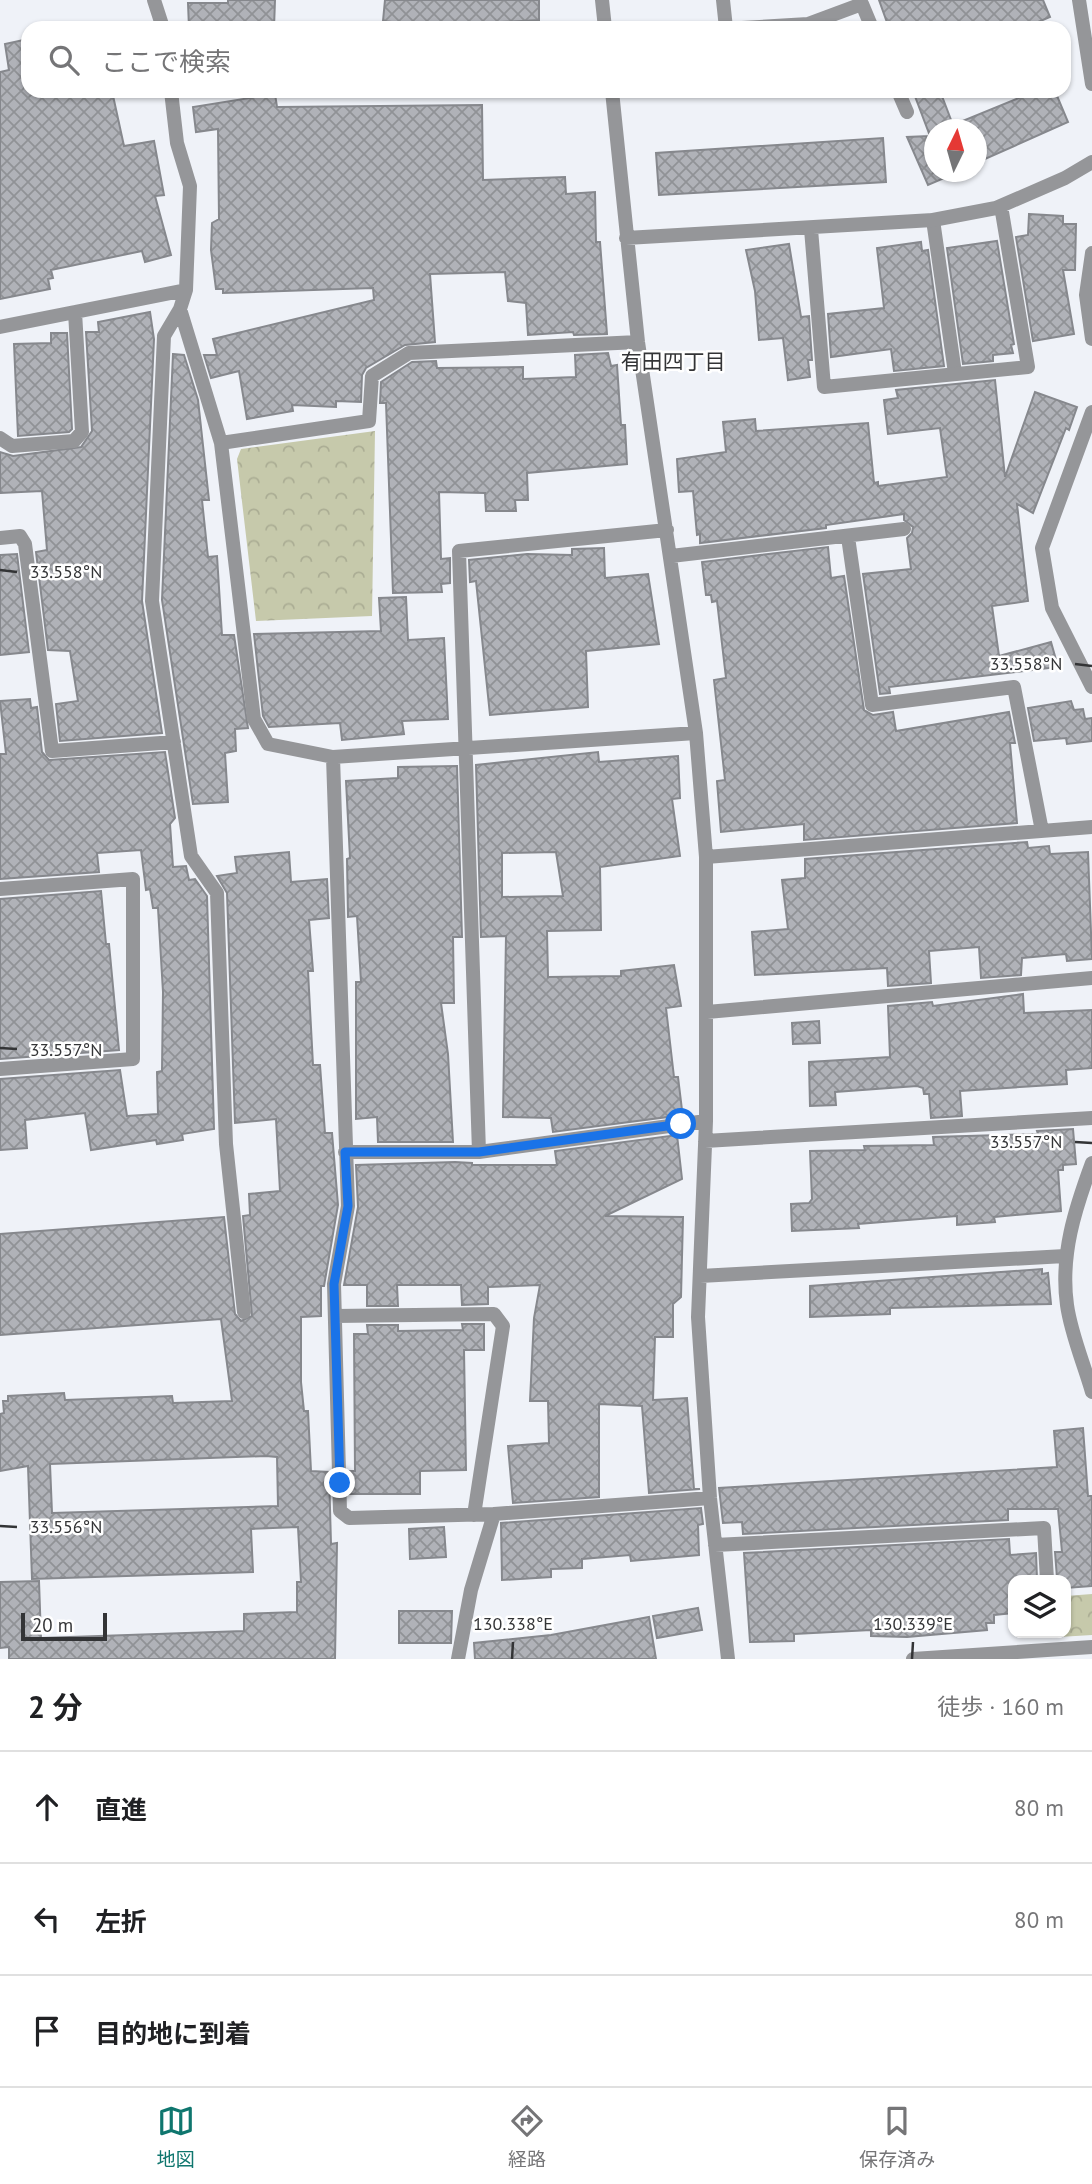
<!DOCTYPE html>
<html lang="ja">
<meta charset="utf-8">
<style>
:root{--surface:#fff;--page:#f6f6f6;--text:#202124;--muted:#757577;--line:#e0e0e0;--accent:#0f766e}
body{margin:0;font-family:"PT Sans","Noto Sans JP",sans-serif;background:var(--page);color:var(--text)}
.controls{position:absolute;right:21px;bottom:21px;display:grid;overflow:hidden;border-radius:14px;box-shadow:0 2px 5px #0004}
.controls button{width:63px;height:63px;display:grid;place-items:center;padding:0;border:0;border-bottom:2px solid var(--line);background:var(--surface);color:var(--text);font:35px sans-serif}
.compass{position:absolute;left:924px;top:119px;width:63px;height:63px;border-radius:50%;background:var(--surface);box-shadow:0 2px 5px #0004;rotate:5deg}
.scale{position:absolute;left:21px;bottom:18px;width:86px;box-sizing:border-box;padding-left:7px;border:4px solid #333436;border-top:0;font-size:19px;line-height:24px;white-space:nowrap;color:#333436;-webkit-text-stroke:5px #fff;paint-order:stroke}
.stop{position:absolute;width:21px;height:21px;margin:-16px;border:5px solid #1a73e8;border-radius:50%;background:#fff}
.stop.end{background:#1a73e8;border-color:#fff;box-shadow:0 2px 7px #0008}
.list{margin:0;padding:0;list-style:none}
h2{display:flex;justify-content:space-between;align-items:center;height:91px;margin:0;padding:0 28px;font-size:30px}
h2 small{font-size:23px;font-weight:400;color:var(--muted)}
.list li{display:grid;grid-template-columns:46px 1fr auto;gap:21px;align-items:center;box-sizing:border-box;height:112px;padding:0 28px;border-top:2px solid var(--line)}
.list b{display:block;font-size:26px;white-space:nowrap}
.list em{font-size:23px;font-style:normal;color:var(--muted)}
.icon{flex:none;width:38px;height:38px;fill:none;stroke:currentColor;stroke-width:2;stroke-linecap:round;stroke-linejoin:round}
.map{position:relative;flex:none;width:1092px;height:1659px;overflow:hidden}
.search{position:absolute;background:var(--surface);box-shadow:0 2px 5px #0004;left:21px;right:21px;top:21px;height:77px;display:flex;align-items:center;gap:18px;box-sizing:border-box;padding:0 24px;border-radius:21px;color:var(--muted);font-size:26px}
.sheet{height:427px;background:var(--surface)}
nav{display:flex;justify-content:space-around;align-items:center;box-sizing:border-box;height:98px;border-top:2px solid var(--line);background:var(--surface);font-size:19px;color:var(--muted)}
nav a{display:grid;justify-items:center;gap:4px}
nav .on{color:var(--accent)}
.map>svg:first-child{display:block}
</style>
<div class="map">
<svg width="1092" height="1659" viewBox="0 0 1092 1659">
<defs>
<pattern id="park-crowns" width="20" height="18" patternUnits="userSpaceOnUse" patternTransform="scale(1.75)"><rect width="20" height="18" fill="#c6c9ab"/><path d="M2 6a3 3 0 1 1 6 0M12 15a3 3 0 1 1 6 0" fill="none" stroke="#abad94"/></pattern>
<pattern id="building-cross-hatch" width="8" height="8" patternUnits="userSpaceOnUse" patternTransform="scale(1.75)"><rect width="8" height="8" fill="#b0b2b8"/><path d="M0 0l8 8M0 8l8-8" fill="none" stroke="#909296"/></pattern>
</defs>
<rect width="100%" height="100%" fill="#eff2f8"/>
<path fill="url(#park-crowns)" d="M375 431 372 616 256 621 237 459 241 449Z
M1092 1594V1635L1059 1637V1633H1066V1596Z"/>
<path fill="url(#building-cross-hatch)" stroke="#86888d" stroke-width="2" fill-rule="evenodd" d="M228 0H275L274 28H189L188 3H228Z
M385 0H539V20L427 26 383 21Z
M879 0H1043L1050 17 1024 28H889Z
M28 39V91H112L124 146 154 141 164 195 155 196 171 255 145 262 142 251 51 270 53 278 48 279 50 289 0 299V72L9 70 5 44Z
M913 91H940L953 125 1036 91H1055L1068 122 976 163V130H934V172H958L928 185 907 137 930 136Z
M275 94 277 107 482 105 483 180 565 177 566 194 595 192 596 242H600L607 334 574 335 573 332 528 335 526 303 508 301 505 272 430 274 435 342 405 345 366 368 362 375 361 402 336 401V407L292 405 293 411 247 419 239 371 211 378 204 355H217L213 339 374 300 373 288 223 293V289H216L211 250 212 223 219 219 218 129 196 132 193 107Z
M883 138 886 182 659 195 656 153Z
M1029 214 1063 216V224H1076L1075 270H1063L1074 334 1033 341 1016 237 1028 235Z
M997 241 1014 344 1011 345 1013 353 993 355V361L963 364 947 248Z
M921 242 922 251 928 250 944 366 894 371 891 349 831 357 828 314 884 308 877 248Z
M789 244 801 317 809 316 812 360H808L810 377 788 380 783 338 759 340 755 291 746 250Z
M150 312 154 339 142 601 162 733 60 741 56 704 78 701 70 651 48 650 36 552 47 550 42 491 0 493V452L13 456 81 447 92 431 86 332H99L98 322Z
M51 333H67L72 429 69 432 18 436 14 344 51 343Z
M608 353 611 366 617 365 621 425H625L627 464 527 473 528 500H515L516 511H486L485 493 439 492 441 559 450 558V583L441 584 442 592 393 593 386 403H380L381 382 412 362 436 361 437 368 523 367V379L576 377 575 355Z
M173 354 184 355 198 400 209 500H202L208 557 217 556 222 635H234L248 728 235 729 236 751 225 753 228 802 193 804 162 600Z
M995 380 1005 477 1035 392 1077 407 1069 430 1066 428 1033 513 1017 504 1028 601 992 606 999 656 1051 642 1058 667 889 687 890 693 880 694 863 574 911 569 907 538 912 533 913 527 904 520V514L826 525V528L700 543V534L697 535 693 491 679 492 677 459 726 452 723 422 755 419 756 431 868 423 874 483 878 482V486L947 477 940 428 888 434 884 400 898 398 896 390Z
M828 547 831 578 844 576 864 710 873 715 893 712 896 731 1009 712 1015 743H1010L1017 823 804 840V824L721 832 717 781 725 780 714 680 726 678 717 601 712 602 711 595H706L702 562Z
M604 548 605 578 648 574 659 644 586 651 588 707 490 715 476 581 470 582 469 560 527 554 572 555V549Z
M17 554 29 652 0 655V555Z
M406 597 408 640 444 638 448 719 402 721 404 734 342 740 340 723 269 727 263 716 254 634 381 631 379 598Z
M30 699 31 708 37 707 42 752 49 760 165 752 175 818 170 824 173 867 186 866 189 880 195 879 207 896 214 1129 182 1134 183 1140 157 1144 156 1140 91 1150 85 1113 25 1120 27 1148 0 1150V1079L120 1070 127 1116 158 1114 157 1072 162 1071 163 992 158 908H153L150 889 146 890 141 850 97 853 99 872 0 879V754H6L0 701Z
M1071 701 1074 710 1083 709 1085 719 1092 718V741L1067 744 1066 738 1034 741 1028 708Z
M598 752 599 762 678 756 680 798 672 799 680 856 600 867 601 930 547 931 548 977 621 976V971L674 965 681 1006 666 1008 674 1077H678L682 1110 675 1111V1116L553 1132 551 1118 503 1117 506 936 481 937 476 765ZM556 852 563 896 502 897V853Z
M457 766 462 937H453L454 1003H441L448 1054 453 1142H378L377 1117 356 1119V982H361L357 916 348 917 347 859 350 858 346 781 398 778V767Z
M1027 842 1028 848 1049 846 1050 854 1088 852 1092 959 1067 961 1066 954 1022 958 1021 975 981 978 979 947 929 951 931 983 888 986 887 968 755 975 752 932 788 929 782 880 805 878V859Z
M289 852 291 882 327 879 329 918 309 920 313 971H308L313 1065H320L325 1133H332L338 1205 324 1286H321V1316L301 1317V1382L304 1411H308L311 1471 329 1472 331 1544 337 1543 335 1659H9V1647L0 1648V1582L39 1581 41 1638 244 1631V1614L297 1612V1582H301L298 1527 251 1529 253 1572 32 1579 28 1466 0 1471V1414L4 1413 3 1401H8V1396L64 1393 65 1400 172 1396 173 1403 232 1401 221 1319 0 1335V1234L224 1217 235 1314 241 1321 252 1316 243 1216 250 1215 249 1194 280 1191 276 1119 235 1123 227 893 217 876 237 873 235 857ZM266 1456 277 1457 278 1506 52 1513 50 1464Z
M101 891 106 944H109L119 1050 0 1059V899Z
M1023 994 1024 1013 1092 1010V1068L1066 1070 1067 1084 960 1091 962 1116 931 1118 929 1094H924L923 1088 917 1086 835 1092 836 1105 810 1106 809 1062 890 1057 888 1006 932 1002 933 1006Z
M819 1021 820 1043 793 1044 792 1023Z
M1073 1129 1076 1164 1063 1165V1170H1058L1061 1211 994 1217 995 1222 957 1225V1216L858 1224 859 1228 792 1231 791 1204 809 1203 812 1199 810 1151 865 1150 864 1146 934 1145 933 1137 1038 1134 1037 1131Z
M677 1135 682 1179 605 1216 683 1217 681 1297 673 1304V1337H655L653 1400 687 1398 694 1489H700L649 1493 642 1406 599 1404V1497L513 1503 508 1446 549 1443 548 1401H530L534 1318 540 1285 488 1287V1304L462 1305 461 1285H397L398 1306H367V1285H344L358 1207 356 1165 455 1162 472 1163V1165H557L555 1151Z
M1042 1269V1274L1048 1273 1051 1304 890 1308V1314L810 1317V1286Z
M462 1324H484V1350H464L466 1470 420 1471V1494H349V1471H355L354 1334H368L367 1325H398V1331L463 1330Z
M1083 1428 1088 1496H1092V1586L1066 1588V1580L1057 1578 1055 1552H1062L1058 1509H1008V1520L743 1534 742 1522 723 1523 719 1488 1057 1467 1054 1431Z
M701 1508 703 1524 698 1525 699 1555 631 1561 630 1555 582 1559V1568L551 1569V1577L502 1580 501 1523Z
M444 1527 446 1557 410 1559 409 1529Z
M1009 1539 1010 1555 1036 1553 1037 1579 1013 1580V1613L994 1615V1623H986L987 1630 907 1637 871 1636V1630L794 1634V1641L750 1642 744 1553Z
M698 1608 702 1630 657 1638 653 1616Z
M399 1611H452L451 1643H399Z
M649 1617 656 1659H475L474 1643 551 1635Z"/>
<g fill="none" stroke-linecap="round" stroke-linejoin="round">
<path stroke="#959699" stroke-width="14" d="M933 220 955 373
M1092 253 1086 295 1092 339"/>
<path stroke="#959699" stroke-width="14" d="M154 0 163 28
M602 0 605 28
M723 0 726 28
M1079 0 1092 84
M742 28 808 24 862 4 872 28
M171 91 177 143 190 186 186 290 180 309 221 443 369 421 372 376 409 353 638 342
M612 91 638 342 696 733 706 857V1121L698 1317 710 1498 728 1659
M898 91 907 112
M811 229 824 387 1028 367 1001 206
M626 238 933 220 996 208 1065 178 1092 162
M180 309 164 336 152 601 191 856 217 893 226 1144 244 1312
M0 327 186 290
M1092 412 1042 548 1052 608 1092 687
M0 438 12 446 74 441 82 432 75 312
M221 443 254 719 268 744 333 757 696 733
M848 537 872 705 1014 687 1042 831
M0 538 20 536 25 544 52 751 174 742
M671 556 904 529
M333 757 348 1206 334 1284 340 1511 349 1518 494 1514
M706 857 1092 827
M0 889 133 879V1059L0 1069
M707 1012 1092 978
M705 1141 1092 1118
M345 1152H479L706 1121
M479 1152 459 551 667 530
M1092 1163C1075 1209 1060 1255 1067 1305 1071 1334 1084 1364 1092 1392
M700 1276 1065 1256
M335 1316 494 1314 503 1326 474 1515
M715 1545 1044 1528 1047 1580
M458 1659 471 1590 494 1514 710 1498
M913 1659 1092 1647"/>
</g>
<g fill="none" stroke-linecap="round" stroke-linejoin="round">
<path stroke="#1a73e8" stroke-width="9" d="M340 1483 334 1284 348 1206 345 1152H479L681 1124"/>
</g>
<path fill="none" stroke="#333436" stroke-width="2.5" d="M0 570 17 572M1075 664 1092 666M0 1048 17 1049M1075 1142 1092 1143M0 1526 17 1527M512 1659 513 1642M912 1659 913 1642"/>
<g text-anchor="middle" stroke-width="5" stroke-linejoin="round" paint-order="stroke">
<g font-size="21" fill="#333436" stroke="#fff">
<text x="673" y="369">有田四丁目</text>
</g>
</g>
<g font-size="18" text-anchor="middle" fill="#333436" stroke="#fff" stroke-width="5" stroke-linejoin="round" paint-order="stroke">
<text x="66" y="578">33.558°N</text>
<text x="1026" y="670">33.558°N</text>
<text x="66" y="1056">33.557°N</text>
<text x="1026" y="1148">33.557°N</text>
<text x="66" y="1533">33.556°N</text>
<text x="513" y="1630">130.338°E</text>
<text x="913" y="1630">130.339°E</text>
</g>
</svg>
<div class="controls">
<button><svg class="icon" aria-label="layers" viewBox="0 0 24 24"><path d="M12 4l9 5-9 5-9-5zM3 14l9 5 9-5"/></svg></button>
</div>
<svg class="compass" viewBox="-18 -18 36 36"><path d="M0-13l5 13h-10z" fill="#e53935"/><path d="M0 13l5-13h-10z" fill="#757577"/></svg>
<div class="scale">20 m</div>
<div class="stop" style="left:681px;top:1124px"></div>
<div class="stop end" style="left:340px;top:1483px"></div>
<div class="search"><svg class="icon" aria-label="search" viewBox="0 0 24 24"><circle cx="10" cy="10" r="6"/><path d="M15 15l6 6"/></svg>ここで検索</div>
</div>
<section class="sheet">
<h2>2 分<small>徒歩 · 160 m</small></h2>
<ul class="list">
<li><svg class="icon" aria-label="ahead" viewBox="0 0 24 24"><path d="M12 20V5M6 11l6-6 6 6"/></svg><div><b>直進</b></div><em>80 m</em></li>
<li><svg class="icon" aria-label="left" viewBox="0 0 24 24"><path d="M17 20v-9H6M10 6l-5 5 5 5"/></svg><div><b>左折</b></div><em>80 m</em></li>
<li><svg class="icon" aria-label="arrive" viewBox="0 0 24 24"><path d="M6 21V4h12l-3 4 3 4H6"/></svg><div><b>目的地に到着</b></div></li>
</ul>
</section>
<nav>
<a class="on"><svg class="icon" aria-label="map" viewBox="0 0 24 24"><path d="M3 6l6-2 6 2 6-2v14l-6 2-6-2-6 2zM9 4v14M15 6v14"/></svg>地図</a>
<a><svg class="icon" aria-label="directions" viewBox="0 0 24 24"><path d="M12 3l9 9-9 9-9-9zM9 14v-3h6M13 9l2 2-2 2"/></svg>経路</a>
<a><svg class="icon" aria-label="saved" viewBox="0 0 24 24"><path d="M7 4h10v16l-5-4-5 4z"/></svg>保存済み</a>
</nav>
